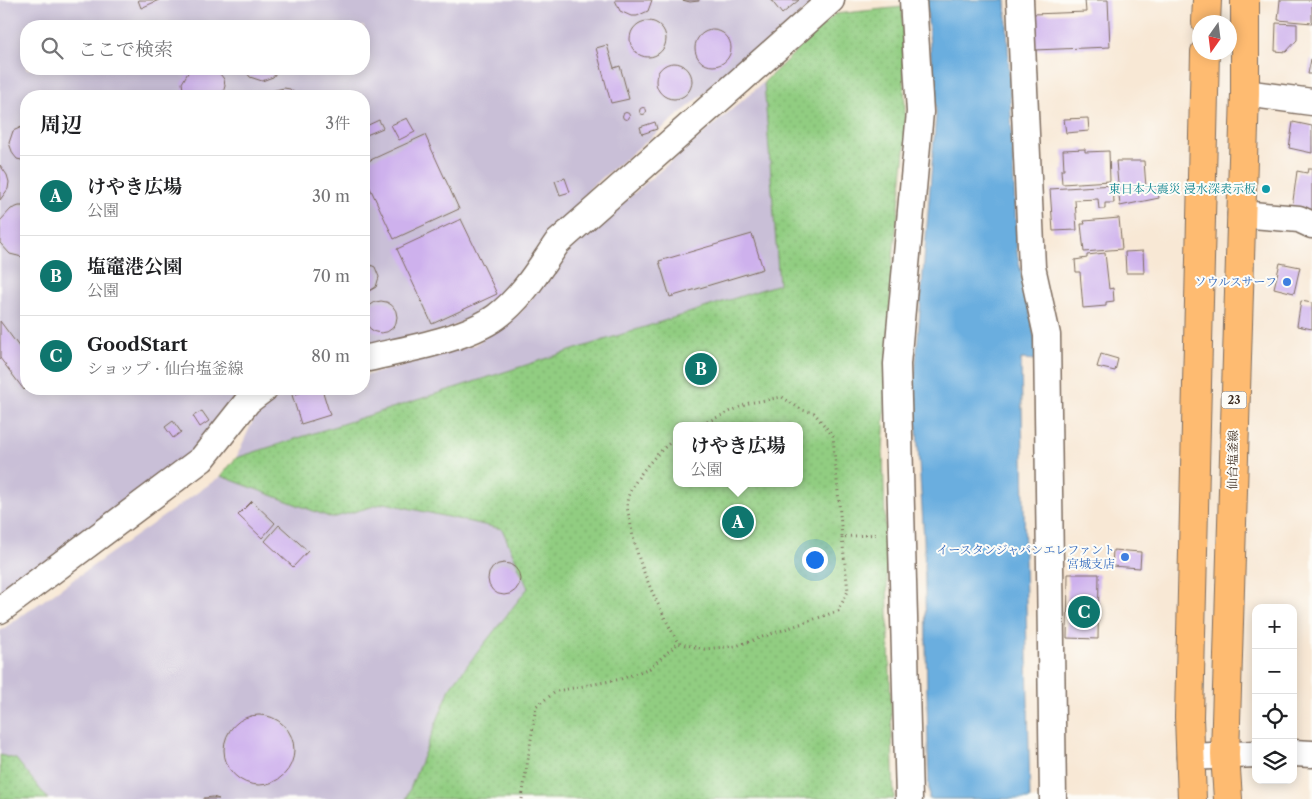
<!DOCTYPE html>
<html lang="ja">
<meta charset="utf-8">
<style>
:root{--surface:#fff;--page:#f2f2f2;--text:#202124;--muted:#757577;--line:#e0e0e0;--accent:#0f766e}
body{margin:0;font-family:"Libre Caslon Text","Noto Serif JP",serif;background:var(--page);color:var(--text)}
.controls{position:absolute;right:15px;bottom:15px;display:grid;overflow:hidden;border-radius:10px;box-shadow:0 2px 12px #0003}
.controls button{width:45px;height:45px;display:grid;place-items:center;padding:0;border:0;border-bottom:1px solid var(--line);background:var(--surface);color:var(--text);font:25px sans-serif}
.compass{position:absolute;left:1192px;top:15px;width:45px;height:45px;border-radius:50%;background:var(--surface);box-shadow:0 2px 12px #0003;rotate:194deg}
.you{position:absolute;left:814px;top:559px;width:18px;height:18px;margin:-12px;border:4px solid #fff;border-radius:50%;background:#1a73e8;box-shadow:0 0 0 8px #1a73e833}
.badge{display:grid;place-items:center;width:32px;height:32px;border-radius:50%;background:var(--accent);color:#fff;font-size:16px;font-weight:700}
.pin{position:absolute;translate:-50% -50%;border:2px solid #fff;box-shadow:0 1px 5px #0006}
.popup{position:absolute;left:673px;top:422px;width:130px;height:65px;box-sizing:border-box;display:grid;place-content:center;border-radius:10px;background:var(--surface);filter:drop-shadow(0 1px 4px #0005);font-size:16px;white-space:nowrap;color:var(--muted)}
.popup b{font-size:19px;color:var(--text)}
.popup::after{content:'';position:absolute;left:50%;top:100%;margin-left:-10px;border:10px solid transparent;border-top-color:var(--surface)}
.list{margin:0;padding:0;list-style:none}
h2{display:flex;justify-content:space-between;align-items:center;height:65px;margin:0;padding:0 20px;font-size:21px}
h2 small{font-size:16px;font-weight:400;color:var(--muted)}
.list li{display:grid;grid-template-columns:32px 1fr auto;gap:15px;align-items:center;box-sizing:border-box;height:80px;padding:0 20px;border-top:1px solid var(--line)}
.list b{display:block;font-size:19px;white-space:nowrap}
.list p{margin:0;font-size:16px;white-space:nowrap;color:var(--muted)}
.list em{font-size:16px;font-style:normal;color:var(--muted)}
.icon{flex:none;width:28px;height:28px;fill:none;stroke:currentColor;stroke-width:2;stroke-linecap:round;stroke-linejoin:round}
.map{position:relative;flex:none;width:1312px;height:799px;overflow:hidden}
.search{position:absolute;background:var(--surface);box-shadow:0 2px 12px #0003;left:20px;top:20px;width:350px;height:55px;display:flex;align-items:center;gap:12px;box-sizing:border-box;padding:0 18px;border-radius:20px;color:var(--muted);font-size:19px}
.panel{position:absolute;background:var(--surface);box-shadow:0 2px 12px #0003;left:20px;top:90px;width:350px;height:305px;border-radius:20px}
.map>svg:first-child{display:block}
</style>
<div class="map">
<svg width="1312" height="799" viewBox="0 0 1312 799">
<defs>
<pattern id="park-dots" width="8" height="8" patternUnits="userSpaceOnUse" patternTransform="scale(1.25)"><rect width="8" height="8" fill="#91cd81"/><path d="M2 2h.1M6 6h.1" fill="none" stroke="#7eb06f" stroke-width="1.8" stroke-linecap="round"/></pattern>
</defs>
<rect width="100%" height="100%" fill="#fdfcf7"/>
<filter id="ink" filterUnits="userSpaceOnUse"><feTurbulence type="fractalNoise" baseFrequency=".02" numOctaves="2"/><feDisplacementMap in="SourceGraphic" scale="10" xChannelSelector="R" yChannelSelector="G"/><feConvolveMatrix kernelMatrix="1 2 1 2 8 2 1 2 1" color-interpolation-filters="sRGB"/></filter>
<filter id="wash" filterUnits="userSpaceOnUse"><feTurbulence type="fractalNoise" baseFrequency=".0096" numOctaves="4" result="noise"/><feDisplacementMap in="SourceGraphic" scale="20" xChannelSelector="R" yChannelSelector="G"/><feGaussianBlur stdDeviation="1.12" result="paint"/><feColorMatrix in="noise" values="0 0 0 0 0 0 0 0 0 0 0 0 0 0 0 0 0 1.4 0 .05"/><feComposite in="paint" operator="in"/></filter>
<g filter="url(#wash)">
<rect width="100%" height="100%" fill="#f8e8d5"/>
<path fill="#c9bfd7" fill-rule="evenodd" d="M0 0H818L591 187 501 301 446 330 364 348V96H26V389H247L200 447 0 598ZM26 26H364V69H26Z
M764 82 780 284 236 458 261 403 315 389H364V376L474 345 521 312 572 246Z
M221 476 332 518 385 503 502 529 529 588 451 686 406 799H48L16 759 0 755V631Z"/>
<path fill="url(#park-dots)" stroke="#667c50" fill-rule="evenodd" d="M902 7 906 143 892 267 883 453 894 799H406L451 686 528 588 502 529 385 503 332 518 221 476 236 458 779 284 764 82 835 14ZM677 426H799V483H677Z
M0 755 16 759 48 799H0Z"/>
<path fill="#6aaedf" stroke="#526c7e" d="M926 0H1006L1017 252 1035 340 1037 360 1021 359 1030 799H929L924 539 914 385 936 114Z"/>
<g id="blocks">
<path fill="#ceb1ed" d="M138 0H159L141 8Z
M615 0H652L648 11 637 16H631L620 11Z
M682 0H699V1L690 2Z
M771 0H799L782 14Z
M1085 0H1108L1110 47 1034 50 1033 14 1086 12Z
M1280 0H1312V23L1278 20Z
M630 39a18 18 0 1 1 36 0a18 18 0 1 1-36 0Z
M1276 23 1297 24V40L1286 52 1275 51Z
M695 48a18 18 0 1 1 36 0a18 18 0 1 1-36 0Z
M607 45 614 68 620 66 629 99 611 103 596 48Z
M1311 59H1312V74H1308Z
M656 81a18 18 0 1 1 36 0a18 18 0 1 1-36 0Z
M190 69H216L224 79 225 86 222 96H184L182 83Z
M244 69H279L273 77 262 81 250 77Z
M284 88 290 89 298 96H266L271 91Z
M639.5 111a3.5 3.5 0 1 1 7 0a3.5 3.5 0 1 1-7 0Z
M622.5 116a3.5 3.5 0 1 1 7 0a3.5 3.5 0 1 1-7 0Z
M407 118 415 132 399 140 391 125Z
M1088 118 1089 131 1066 133 1064 119Z
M379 120 383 128 364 136V127Z
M655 122 657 129 642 134 640 127Z
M1293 122 1312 126V153L1289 148Z
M26 125V161L17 159 13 154 9 143 13 131Z
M425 135 459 209 394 239 364 175V163Z
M1085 149V152L1109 151 1110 181 1062 184 1061 170H1064L1063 150Z
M1116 161H1144L1146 187 1157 188 1159 198 1120 206Z
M0 165 7 175 9 182 8 189 0 200Z
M1308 169H1312V211L1292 208 1297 171 1307 173Z
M565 178 570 192 560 195 555 181Z
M1113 185 1114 203H1105V209H1099L1098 199 1075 200 1077 230 1053 231 1050 189Z
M19 206H26V258L10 254 0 243V221L11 209Z
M1119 218 1122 249 1084 252 1081 224H1085L1084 221Z
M461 219 497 294 432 324 397 249Z
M752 234 763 269 670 297 659 261Z
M1143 251 1144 273H1126L1125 252Z
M1105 253 1109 289 1113 288 1114 301 1106 302V306L1083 308 1080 272H1076L1075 260 1087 258V255Z
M364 262 375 267 379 277 376 287 364 294Z
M1280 263 1300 267 1294 293 1274 288Z
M1301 301 1312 303V329L1297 326Z
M365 317a16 16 0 1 1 32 0a16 16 0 1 1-32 0Z
M0 321 26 356V388L24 390 0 358Z
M1101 354 1118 359 1115 371 1097 367Z
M314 389H322L330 415 301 424 292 395Z
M202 411 209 421 200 427 193 416Z
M173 421 181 432 173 438 165 427Z
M252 501 275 523 262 538 238 515Z
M279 525 308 551 293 567 265 541Z
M1113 550 1141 552 1140 568 1112 566Z
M488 579a16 16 0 1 1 32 0a16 16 0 1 1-32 0Z
M1068 574H1099L1098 639 1067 638Z
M224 750a35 35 0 1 1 70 0a35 35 0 1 1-70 0Z
M213 797 219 799H204V798Z"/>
</g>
</g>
<g filter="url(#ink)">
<use href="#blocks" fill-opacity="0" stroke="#7d6c5e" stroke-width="1"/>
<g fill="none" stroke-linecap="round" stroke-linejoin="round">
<g stroke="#7d6c5e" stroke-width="29">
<path id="minor" d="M1020 0 1032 267 1047 335 1053 799
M1245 93 1312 102
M1241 214 1299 219 1312 225
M364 359C402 350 464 340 496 317 522 298 539 269 557 243L831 0
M0 610 202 459 248 401 264 389
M1293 753 1312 754
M1190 757 1256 754
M909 799 897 364 920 112 913 0"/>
</g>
<g stroke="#7d6c5e" stroke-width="30">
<path id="major" d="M1206 22 1207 0
M1192 799 1189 717 1205 52
M1228 799 1225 755 1245 93V0"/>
</g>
<path stroke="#7d6c5e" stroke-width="3" stroke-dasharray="1 4" stroke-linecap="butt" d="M698 426 749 403 782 397 802 410 814 413 833 436 842 537 878 534
M677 438C661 447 628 484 627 503 627 511 630 519 631 526 638 568 658 605 678 643
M522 799 536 706 557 691 621 679 650 668 678 643 704 649 736 646 838 611 848 591 842 537"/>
<use href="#minor" stroke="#fff" stroke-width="26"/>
<use href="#major" stroke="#febb71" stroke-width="28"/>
</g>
</g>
<circle fill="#0f9aa8" stroke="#fdfcf7" stroke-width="2" cx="1266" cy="189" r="5"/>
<g fill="#3f7fe0" stroke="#fdfcf7" stroke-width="2">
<circle cx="1287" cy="282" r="5"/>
<circle cx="1125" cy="557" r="5"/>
</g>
<g text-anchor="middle" stroke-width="4" stroke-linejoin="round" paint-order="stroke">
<rect fill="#fdfcf7" stroke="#75695f" stroke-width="1" x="1221.5" y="391.5" width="25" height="17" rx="4"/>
<g font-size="11" font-weight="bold" fill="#3b2a1e">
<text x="1234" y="404">23</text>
</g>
<g font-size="12" fill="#0d838f" stroke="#fdfcf7" text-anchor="end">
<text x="1256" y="193">東日本大震災 浸水深表示板</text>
</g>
<g font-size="12" fill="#366cbe" stroke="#fdfcf7" text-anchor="end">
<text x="1277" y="286">ソウルスサーフ</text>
<text x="1115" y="554">イースタンジャパンエレファント<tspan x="1115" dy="14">宮城支店</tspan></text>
</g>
<g font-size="12" fill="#3b2a1e" stroke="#fdfcf7">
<text transform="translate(1233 460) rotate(-89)" y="4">仙台塩釜線</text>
</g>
</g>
</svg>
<div class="controls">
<button>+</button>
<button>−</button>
<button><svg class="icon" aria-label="locate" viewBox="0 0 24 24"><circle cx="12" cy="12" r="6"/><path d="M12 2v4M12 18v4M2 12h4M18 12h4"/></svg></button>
<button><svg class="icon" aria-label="layers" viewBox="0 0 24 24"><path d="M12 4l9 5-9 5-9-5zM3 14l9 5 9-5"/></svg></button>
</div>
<svg class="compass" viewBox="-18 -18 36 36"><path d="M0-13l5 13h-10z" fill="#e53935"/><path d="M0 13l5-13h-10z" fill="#757577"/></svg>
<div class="you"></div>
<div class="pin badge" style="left:738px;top:522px">A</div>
<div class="popup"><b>けやき広場</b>公園</div>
<div class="pin badge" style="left:701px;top:369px">B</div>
<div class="pin badge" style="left:1084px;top:612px">C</div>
<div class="search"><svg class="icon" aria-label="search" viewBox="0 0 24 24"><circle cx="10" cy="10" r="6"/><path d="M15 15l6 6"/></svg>ここで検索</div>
<section class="panel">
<h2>周辺<small>3件</small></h2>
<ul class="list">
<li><span class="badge">A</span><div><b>けやき広場</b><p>公園</p></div><em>30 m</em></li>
<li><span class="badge">B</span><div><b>塩竈港公園</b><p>公園</p></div><em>70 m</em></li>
<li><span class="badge">C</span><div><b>GoodStart</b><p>ショップ · 仙台塩釜線</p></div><em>80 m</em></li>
</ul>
</section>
</div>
